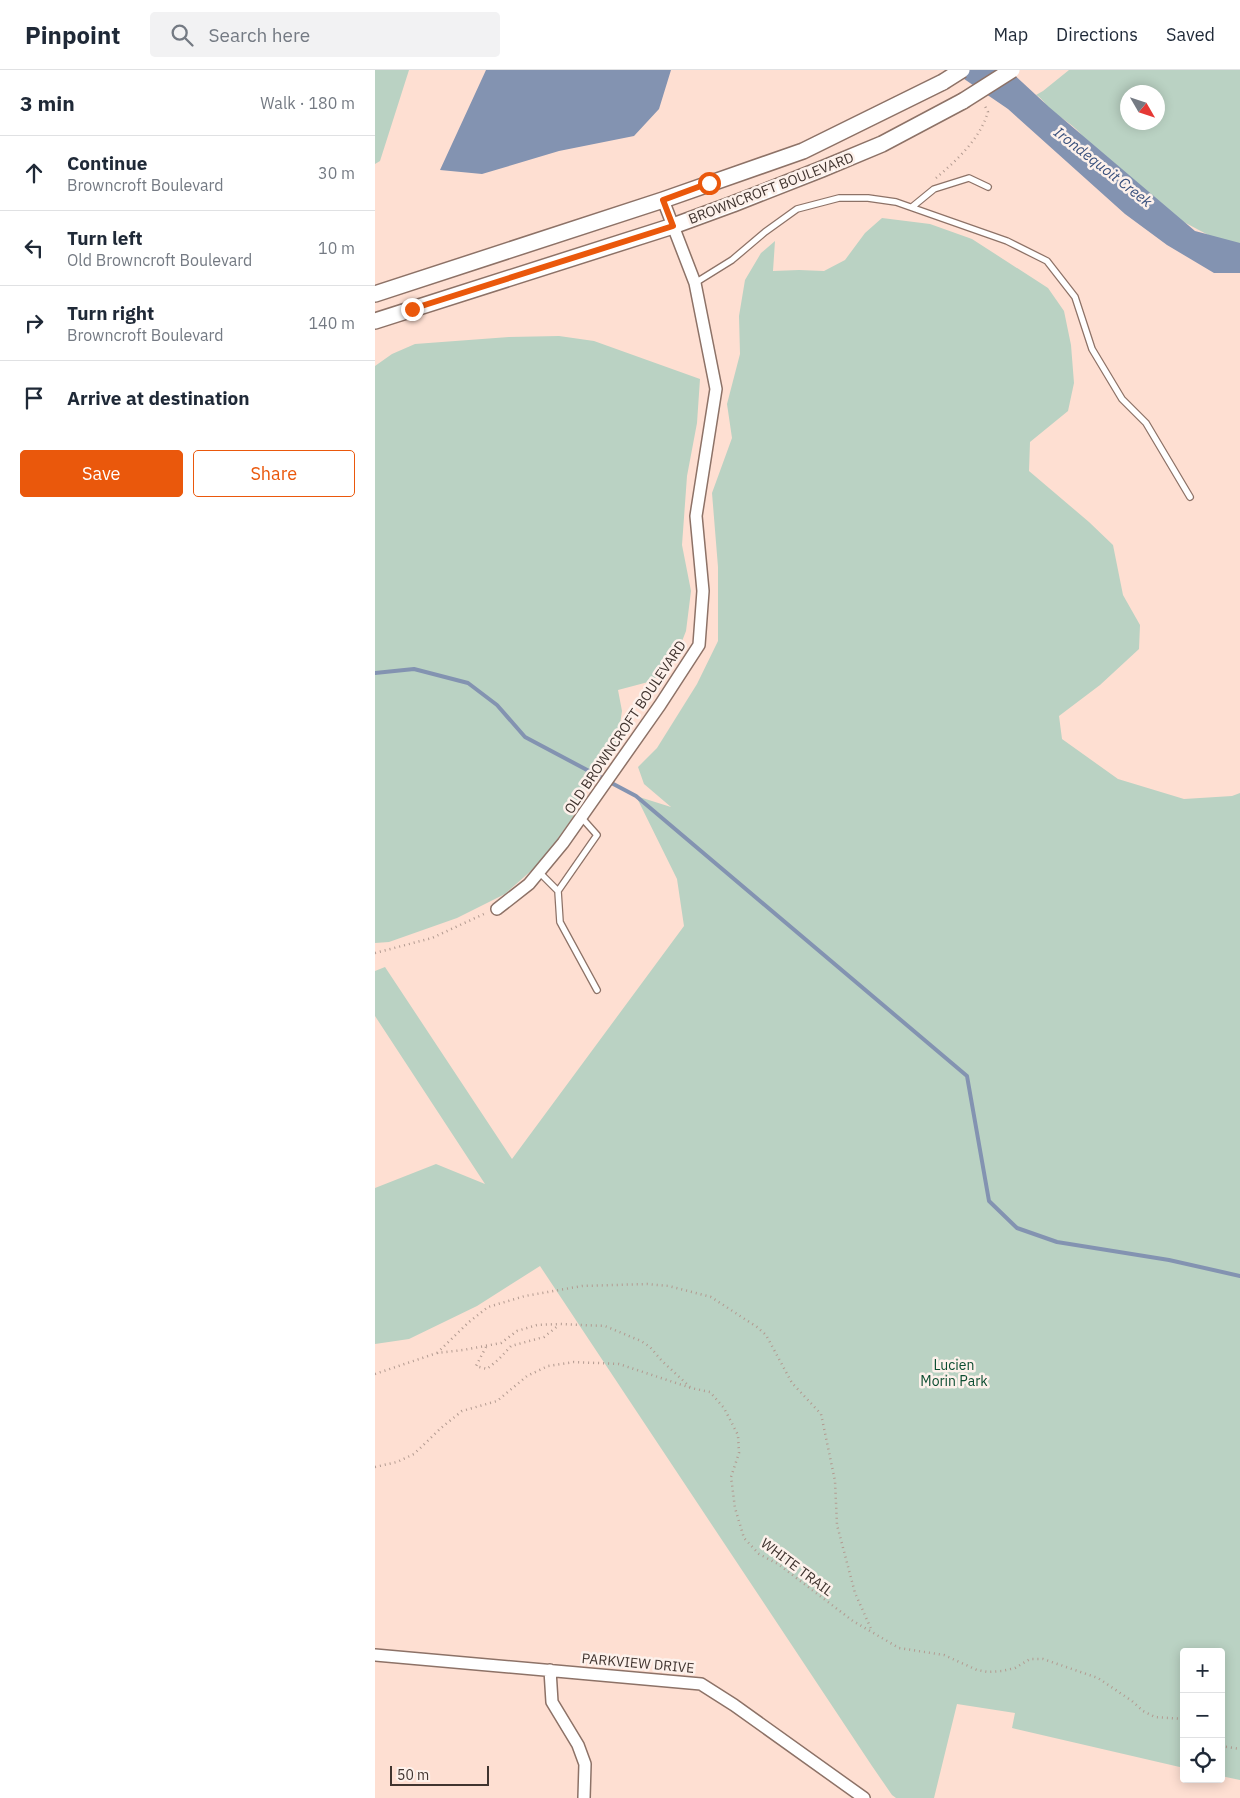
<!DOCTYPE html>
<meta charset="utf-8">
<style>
:root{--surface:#fff;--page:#f2f2f3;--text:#1f2937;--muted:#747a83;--line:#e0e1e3;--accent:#ea580c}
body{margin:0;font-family:"IBM Plex Sans",sans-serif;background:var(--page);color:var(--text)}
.controls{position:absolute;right:15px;bottom:15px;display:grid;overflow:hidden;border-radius:5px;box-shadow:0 2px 12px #0003}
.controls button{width:45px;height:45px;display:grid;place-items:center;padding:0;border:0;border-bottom:1px solid var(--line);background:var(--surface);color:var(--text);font:25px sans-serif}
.compass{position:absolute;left:745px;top:15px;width:45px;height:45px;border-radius:50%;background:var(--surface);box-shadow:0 2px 12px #0003;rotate:129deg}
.scale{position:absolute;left:15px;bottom:12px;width:99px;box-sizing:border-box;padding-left:5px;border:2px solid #40342f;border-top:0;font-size:14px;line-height:18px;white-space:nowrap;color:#40342f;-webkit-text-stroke:4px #fdf1eb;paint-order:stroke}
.stop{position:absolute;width:15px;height:15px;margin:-11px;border:4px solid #ea580c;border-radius:50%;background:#fff}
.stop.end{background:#ea580c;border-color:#fff;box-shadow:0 1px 5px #0008}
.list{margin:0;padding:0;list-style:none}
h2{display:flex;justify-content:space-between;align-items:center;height:65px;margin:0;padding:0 20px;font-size:21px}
h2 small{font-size:16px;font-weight:400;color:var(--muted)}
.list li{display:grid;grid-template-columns:32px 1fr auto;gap:15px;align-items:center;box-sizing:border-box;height:75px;padding:0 20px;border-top:1px solid var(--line)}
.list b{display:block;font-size:19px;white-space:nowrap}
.list p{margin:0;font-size:16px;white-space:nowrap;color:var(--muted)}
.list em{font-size:16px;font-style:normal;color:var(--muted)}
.actions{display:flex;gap:10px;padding:15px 20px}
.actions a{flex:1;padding:11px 0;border:1px solid var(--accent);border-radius:5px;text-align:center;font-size:18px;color:var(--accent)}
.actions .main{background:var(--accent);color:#fff}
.icon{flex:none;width:28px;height:28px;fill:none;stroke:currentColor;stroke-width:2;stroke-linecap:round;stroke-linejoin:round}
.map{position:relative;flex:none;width:865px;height:1728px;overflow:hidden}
header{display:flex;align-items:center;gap:30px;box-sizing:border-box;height:70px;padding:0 25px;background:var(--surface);border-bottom:1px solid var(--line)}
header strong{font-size:24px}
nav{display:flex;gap:28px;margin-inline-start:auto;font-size:18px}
.search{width:350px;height:45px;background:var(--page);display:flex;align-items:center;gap:12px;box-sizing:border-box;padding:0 18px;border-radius:5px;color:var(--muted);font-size:19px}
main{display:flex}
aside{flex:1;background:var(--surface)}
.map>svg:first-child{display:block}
</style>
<header>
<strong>Pinpoint</strong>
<div class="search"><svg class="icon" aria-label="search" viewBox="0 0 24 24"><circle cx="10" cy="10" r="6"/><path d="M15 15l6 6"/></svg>Search here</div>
<nav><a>Map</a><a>Directions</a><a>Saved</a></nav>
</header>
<main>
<aside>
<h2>3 min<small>Walk · 180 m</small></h2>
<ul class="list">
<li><svg class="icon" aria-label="ahead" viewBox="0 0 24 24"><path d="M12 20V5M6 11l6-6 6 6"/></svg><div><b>Continue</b><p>Browncroft Boulevard</p></div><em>30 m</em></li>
<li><svg class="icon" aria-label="left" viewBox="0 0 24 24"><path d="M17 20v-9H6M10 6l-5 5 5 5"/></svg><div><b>Turn left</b><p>Old Browncroft Boulevard</p></div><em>10 m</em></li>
<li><svg class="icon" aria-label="right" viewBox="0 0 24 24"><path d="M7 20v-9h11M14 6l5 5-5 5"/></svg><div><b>Turn right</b><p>Browncroft Boulevard</p></div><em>140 m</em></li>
<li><svg class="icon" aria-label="arrive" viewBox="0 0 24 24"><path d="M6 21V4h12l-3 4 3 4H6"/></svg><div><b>Arrive at destination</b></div></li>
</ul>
<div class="actions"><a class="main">Save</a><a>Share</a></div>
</aside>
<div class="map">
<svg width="865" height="1728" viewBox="0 0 865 1728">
<rect width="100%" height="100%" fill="#fedfd2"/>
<path fill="#bad2c3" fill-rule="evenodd" d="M0 0H34L5 91 0 94Z
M694 0H865V177L837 167 805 150 708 67C700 55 686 49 675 39 670 34 667 28 661 25L668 21ZM752 22H782V52H752Z
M507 148 555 154 597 169 673 218 689 241 696 275 699 313 693 341 655 372 654 401 714 452 738 475 748 525 765 555 764 579 725 615 684 646 687 669 743 709 809 729 857 726 865 723V1710L846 1706V1582H809V1698L637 1658 640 1643 582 1634 559 1728H521L517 1725 497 1696 165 1196 102 1236 34 1269 0 1274V1118L61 1094 110 1114 0 946V901L10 897 137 1089 309 856 302 809 261 726 296 737 269 714 263 697 282 678 322 614 343 571V497L337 423 357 368 352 334 365 284 364 246 370 210 386 183 400 171 398 201 424 200 449 201 470 190 490 163Z
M184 266 219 271 325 309 322 353 312 406 307 475 316 521 311 561 300 589 277 611 243 620 247 641 242 674 229 678 207 724 198 747 167 791 130 824 82 848 14 872 0 873V296L17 284 40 274 134 267Z"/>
<path fill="#8393b1" d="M111 0H296L284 39 259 66 184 81 107 104 65 100Z
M576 0H634L674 37 820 161 865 173V203H839L792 175 750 144 633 39Z"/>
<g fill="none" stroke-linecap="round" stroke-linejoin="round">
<path stroke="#8393b1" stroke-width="4" d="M0 603 39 599 93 613 122 635 150 667 261 726 592 1006 614 1131 642 1158 682 1172 794 1190 865 1206"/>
<g stroke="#8d7267" stroke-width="8">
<path id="service" d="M537 137 559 119 594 108 613 117
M320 213 357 190 390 162 422 139 464 128H493L521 132 632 171 672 191 700 227 717 279 747 329 771 353 815 427
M164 802 183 821 185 852 222 920
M183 821 222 765 206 747"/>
</g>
<g stroke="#8d7267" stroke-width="14">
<path id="minor" d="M122 839 154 814 188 773 285 635 324 575 328 521 321 446 341 319 320 213 288 130
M0 1585 326 1614 359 1635 489 1728
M175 1600 177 1632 203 1675 210 1694 209 1728"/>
</g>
<g stroke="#8d7267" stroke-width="18">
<path id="secondary" d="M0 224 288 130 428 81 568 12
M0 251 298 156 358 134 447 99 507 74 588 31"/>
</g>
<path stroke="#b29a90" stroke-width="2.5" stroke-dasharray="1 4" stroke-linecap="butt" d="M561 108C582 90 605 69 613 42L609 34
M0 883 57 868 111 843
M111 1277 101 1296 112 1299 124 1289 136 1276 169 1267 184 1255
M62 1283 94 1252 113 1237 150 1226 207 1216 272 1214 294 1216 336 1227 382 1257 391 1265 417 1313 446 1344 460 1411 462 1455 480 1523 497 1561
M0 1304 62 1283 88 1280 126 1273 142 1261 162 1255 185 1254 230 1256 266 1271 275 1277 287 1291 315 1317
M0 1397 22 1392 39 1384 66 1358 87 1341 122 1331 152 1306 173 1296 199 1292 244 1294 316 1318 335 1322 349 1338 363 1365 364 1383 356 1407 360 1438 369 1468 384 1484 403 1494 478 1551 524 1578 569 1585 602 1600 613 1602 627 1601 640 1598 655 1589H668L723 1608 757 1631 768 1641 780 1647 809 1649
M846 1676 865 1679"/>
<use href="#service" stroke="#fff" stroke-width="5.5"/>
<use href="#minor" stroke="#fff" stroke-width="11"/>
<use href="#secondary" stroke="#fff" stroke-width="15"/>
<g stroke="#8d7267" stroke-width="18" stroke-linecap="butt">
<path id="secondary-bridge" d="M568 12 587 0
M588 31 637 0"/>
</g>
<use href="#secondary-bridge" stroke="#fff" stroke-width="15"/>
</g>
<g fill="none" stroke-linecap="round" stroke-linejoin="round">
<path stroke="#ea580c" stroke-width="6" d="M37 239 298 156 288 130 334 113"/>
</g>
<g text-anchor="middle" stroke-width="5" stroke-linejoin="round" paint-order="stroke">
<g font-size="14" fill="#40342f" stroke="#fdf1eb">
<text transform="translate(396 118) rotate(-21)" y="5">BROWNCROFT BOULEVARD</text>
<text transform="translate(250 657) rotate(-56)" y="5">OLD BROWNCROFT BOULEVARD</text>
<text transform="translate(422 1497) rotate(37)" y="5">WHITE TRAIL</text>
<text transform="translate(263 1593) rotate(5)" y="5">PARKVIEW DRIVE</text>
</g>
<g font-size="14" fill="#0c4d31" stroke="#fdf1eb">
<text x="579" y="1300">Lucien<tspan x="579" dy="16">Morin Park</tspan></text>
</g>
<g font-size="15" font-style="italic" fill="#39507d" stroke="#fdf1eb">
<text transform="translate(728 97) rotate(38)" y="5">Irondequoit Creek</text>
</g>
</g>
</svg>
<div class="controls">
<button>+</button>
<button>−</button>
<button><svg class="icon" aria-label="locate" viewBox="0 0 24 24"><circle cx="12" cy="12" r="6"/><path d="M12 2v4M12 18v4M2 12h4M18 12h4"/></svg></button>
</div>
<svg class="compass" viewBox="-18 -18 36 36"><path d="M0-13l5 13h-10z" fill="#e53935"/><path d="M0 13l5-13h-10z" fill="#747a83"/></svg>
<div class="scale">50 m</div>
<div class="stop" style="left:334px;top:113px"></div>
<div class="stop end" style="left:37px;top:239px"></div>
</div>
</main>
